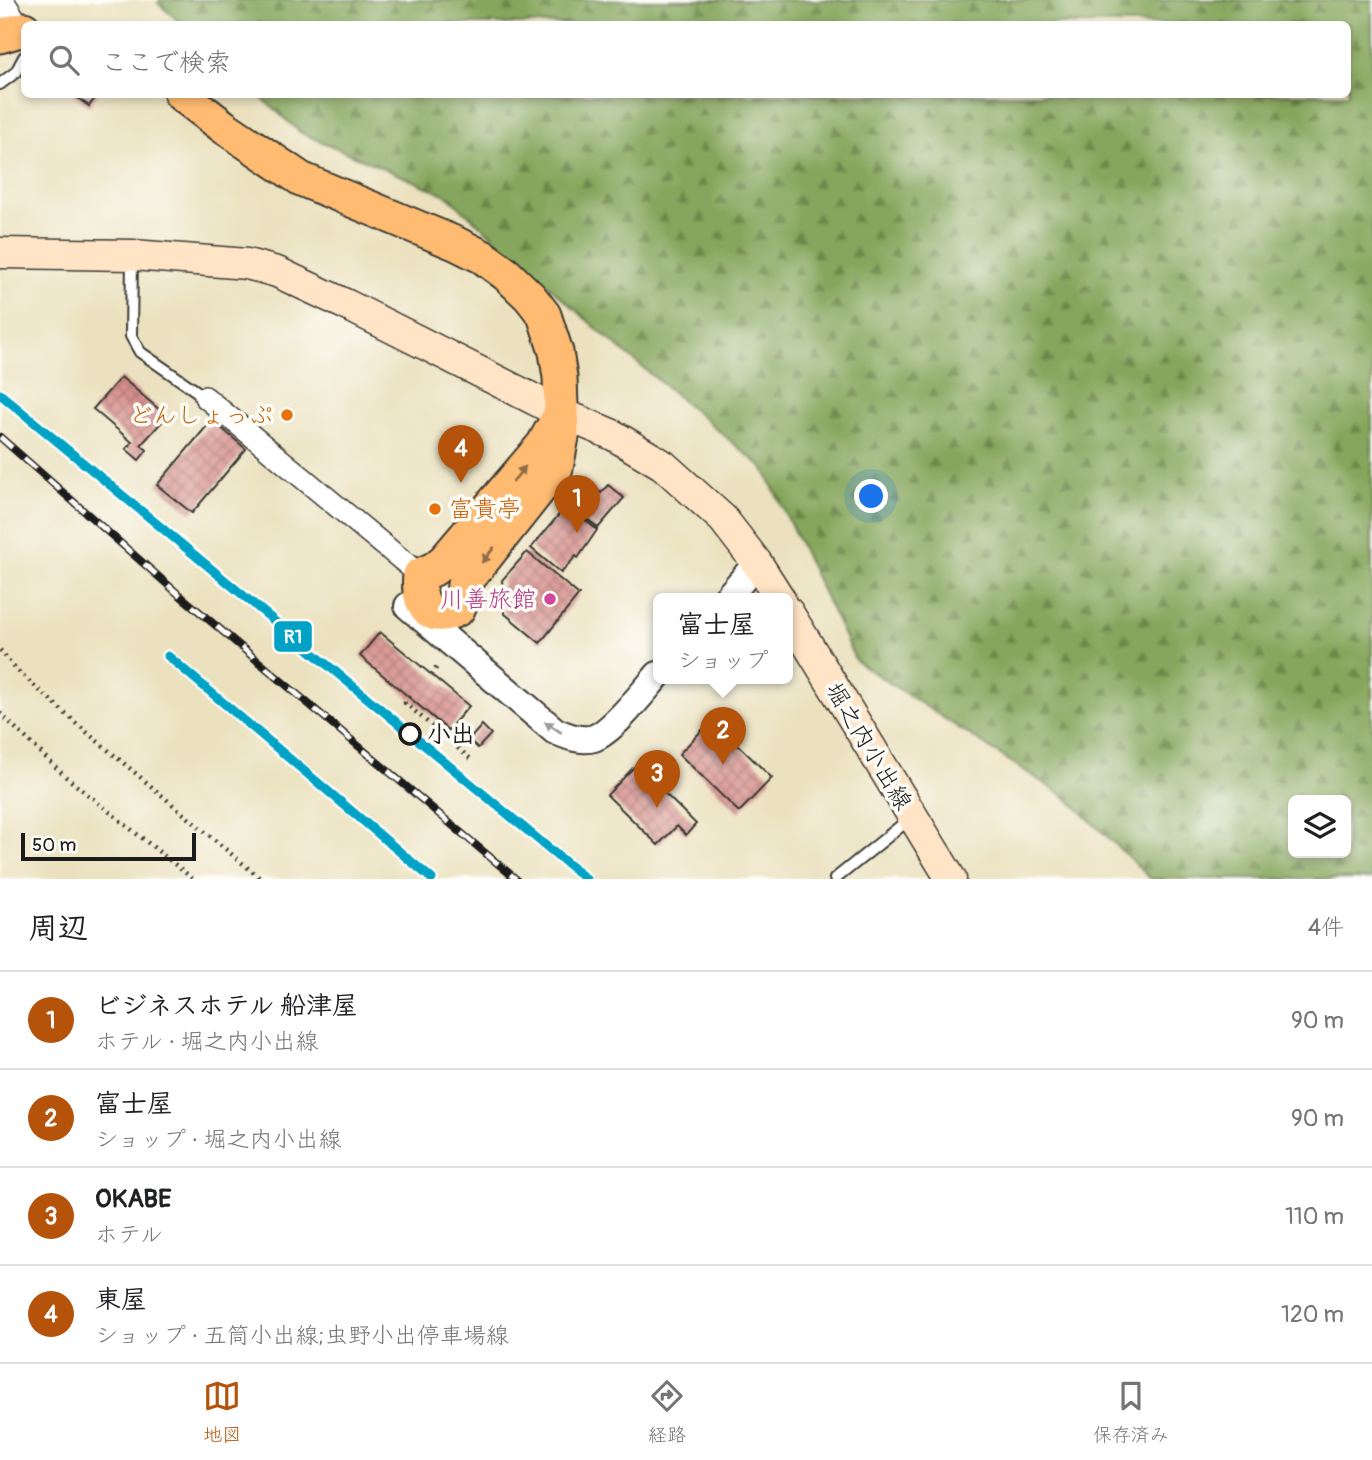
<!DOCTYPE html>
<html lang="ja">
<meta charset="utf-8">
<style>
:root{--surface:#fff;--page:#f6f6f6;--text:#202124;--muted:#757577;--line:#e0e0e0;--accent:#b45309}
body{margin:0;font-family:Pangolin,"Klee One",sans-serif;background:var(--page);color:var(--text)}
.controls{position:absolute;right:21px;bottom:21px;display:grid;overflow:hidden;border-radius:10px;box-shadow:0 4px 10px #0003}
.controls button{width:63px;height:63px;display:grid;place-items:center;padding:0;border:0;border-bottom:2px solid var(--line);background:var(--surface);color:var(--text);font:35px sans-serif}
.scale{position:absolute;left:21px;bottom:18px;width:175px;box-sizing:border-box;padding-left:7px;border:4px solid #1c1c1c;border-top:0;font-size:19px;line-height:24px;white-space:nowrap;color:#1c1c1c;-webkit-text-stroke:5px #fdfcf7;paint-order:stroke}
.you{position:absolute;left:872px;top:497px;width:24px;height:24px;margin:-18px;border:5px solid #fff;border-radius:50%;background:#1a73e8;box-shadow:0 0 0 10px #1a73e833}
.badge{display:grid;place-items:center;width:46px;height:46px;border-radius:50%;background:var(--accent);color:#fff;font-size:23px;font-weight:700}
.pin{position:absolute;translate:-50% -58px;filter:drop-shadow(0 2px 4px #0008)}
.pin::after{content:'';position:absolute;top:37px;width:24px;height:21px;background:inherit;clip-path:polygon(0 0,100% 0,50% 100%)}
.popup{position:absolute;left:653px;top:593px;width:140px;height:91px;box-sizing:border-box;display:grid;place-content:center;border-radius:10px;background:var(--surface);filter:drop-shadow(0 2px 5px #0005);font-size:23px;white-space:nowrap;color:var(--muted)}
.popup b{font-size:26px;color:var(--text)}
.popup::after{content:'';position:absolute;left:50%;top:100%;margin-left:-14px;border:14px solid transparent;border-top-color:var(--surface)}
.list{margin:0;padding:0;list-style:none}
h2{display:flex;justify-content:space-between;align-items:center;height:91px;margin:0;padding:0 28px;font-size:30px}
h2 small{font-size:23px;font-weight:400;color:var(--muted)}
.list li{display:grid;grid-template-columns:46px 1fr auto;gap:21px;align-items:center;box-sizing:border-box;height:98px;padding:0 28px;border-top:2px solid var(--line)}
.list b{display:block;font-size:26px;white-space:nowrap}
.list p{margin:0;font-size:23px;white-space:nowrap;color:var(--muted)}
.list em{font-size:23px;font-style:normal;color:var(--muted)}
.icon{flex:none;width:38px;height:38px;fill:none;stroke:currentColor;stroke-width:2;stroke-linecap:round;stroke-linejoin:round}
.map{position:relative;flex:none;width:1372px;height:879px;overflow:hidden}
.search{position:absolute;background:var(--surface);box-shadow:0 4px 10px #0003;left:21px;right:21px;top:21px;height:77px;display:flex;align-items:center;gap:18px;box-sizing:border-box;padding:0 24px;border-radius:10px;color:var(--muted);font-size:26px}
.sheet{height:483px;background:var(--surface)}
nav{display:flex;justify-content:space-around;align-items:center;box-sizing:border-box;height:98px;border-top:2px solid var(--line);background:var(--surface);font-size:19px;color:var(--muted)}
nav a{display:grid;justify-items:center;gap:4px}
nav .on{color:var(--accent)}
.map>svg:first-child{display:block}
</style>
<div class="map">
<svg width="1372" height="879" viewBox="0 0 1372 879">
<defs>
<pattern id="forest-firs" width="22" height="20" patternUnits="userSpaceOnUse" patternTransform="scale(1.75)"><rect width="22" height="20" fill="#85a65b"/><path d="M5 1l3.5 6h-7zM16 11l3.5 6h-7z" fill="#6c864a"/></pattern>
<pattern id="building-cross-hatch" width="8" height="8" patternUnits="userSpaceOnUse" patternTransform="scale(1.75)"><rect width="8" height="8" fill="#d8918d"/><path d="M0 0l8 8M0 8l8-8" fill="none" stroke="#ae7672"/></pattern>
</defs>
<rect width="100%" height="100%" fill="#fdfcf7"/>
<filter id="ink" filterUnits="userSpaceOnUse"><feTurbulence type="fractalNoise" baseFrequency=".0143" numOctaves="2"/><feDisplacementMap in="SourceGraphic" scale="14" xChannelSelector="R" yChannelSelector="G"/><feConvolveMatrix kernelMatrix="1 2 1 2 8 2 1 2 1" color-interpolation-filters="sRGB"/></filter>
<filter id="wash" filterUnits="userSpaceOnUse"><feTurbulence type="fractalNoise" baseFrequency=".00686" numOctaves="4" result="noise"/><feDisplacementMap in="SourceGraphic" scale="28" xChannelSelector="R" yChannelSelector="G"/><feGaussianBlur stdDeviation="1.57" result="paint"/><feColorMatrix in="noise" values="0 0 0 0 0 0 0 0 0 0 0 0 0 0 0 0 0 1.4 0 .05"/><feComposite in="paint" operator="in"/></filter>
<g filter="url(#wash)">
<rect width="100%" height="100%" fill="#ebe1be"/>
<path fill="url(#forest-firs)" stroke="#50613c" stroke-width="2" fill-rule="evenodd" d="M160 0H1372V879H1151L1068 799 856 661 764 469 604 335 446 195 301 133 258 95 1348 94V24H182L158 3ZM1293 800H1346V853H1293Z"/>
<g id="blocks">
<path fill="url(#building-cross-hatch)" d="M72 94H98L89 106Z
M121 377 167 416 141 445 147 450 139 460 126 449 132 442 93 409Z
M212 420 246 449 192 513 157 485Z
M583 478 601 493 608 485 624 498 598 528 564 499Z
M567 505 597 530 578 558 576 556 561 573 531 548Z
M527 552 579 595 540 643 504 613 502 580Z
M380 632 469 706 448 730 360 656Z
M712 720 772 778 739 812 679 754Z
M482 725 491 734 478 748 469 740Z
M636 765 696 824 686 835 677 826 658 845 607 795Z"/>
</g>
</g>
<g filter="url(#ink)">
<use href="#blocks" fill-opacity="0" stroke="#3b3a34" stroke-width="2"/>
<g fill="none" stroke-linecap="round" stroke-linejoin="round">
<g stroke="#3b3a34" stroke-width="14">
<path id="service" d="M0 84 16 72 24 57
M132 258 131 336 140 352 205 397
M835 879 912 817"/>
</g>
<g stroke="#3b3a34" stroke-width="24">
<path id="minor" d="M3 0 21 29
M205 397 420 575"/>
</g>
<g stroke="#3b3a34" stroke-width="30">
<path id="tertiary" d="M726 599 757 563
M408 606 555 731C567 736 581 742 594 738 613 731 644 691 658 675"/>
</g>
<g stroke="#3b3a34" stroke-width="33">
<path id="secondary" d="M0 253 133 255 247 264 277 272 347 305 561 413 613 435 663 465 723 519 757 563 780 599
M788 612 951 879"/>
</g>
<g stroke="#3b3a34" stroke-width="37">
<path id="primary" d="M0 36 24 29
M181 94 224 127 301 179 457 244 483 257 506 274 530 297 544 315 556 352 560 377 562 437 556 468 464 584 463 598 458 609C428 625 417 602 420 575L434 569 445 560 543 445 561 413"/>
</g>
<path stroke="#3b3a34" stroke-width="4.5" stroke-dasharray="2 5" stroke-linecap="butt" d="M0 650 18 671 76 723 261 879
M431 675 437 667
M410 697 405 703 473 761
M0 713 66 777 193 879"/>
<use href="#service" stroke="#fff" stroke-width="10"/>
<use href="#minor" stroke="#fff" stroke-width="21"/>
<use href="#tertiary" stroke="#fff" stroke-width="26"/>
<use href="#secondary" stroke="#ffe4c6" stroke-width="30"/>
<use href="#primary" stroke="#ffbb71" stroke-width="33"/>
<g stroke="#1c1c1c" stroke-width="8">
<path id="rail" d="M0 394 586 879
M0 437 176 592 516 879"/>
</g>
<use href="#rail" stroke="#fdfcf7" stroke-width="5" stroke-dasharray="16" stroke-linecap="butt"/>
<g stroke="#fdfcf7" stroke-width="14">
<path id="rail-1" d="M0 394 586 879
M168 656 432 879"/>
</g>
<use href="#rail-1" stroke="#01a2c5" stroke-width="9"/>
</g>
<defs><path id="oneway-solid" d="M-6-.8H1V-3.2L6.5 0L1 3.2V.8H-6Z" transform="scale(1.75)"/></defs>
<g fill="#8e6c46">
<use href="#oneway-solid" transform="translate(519 474) rotate(-50)"/>
<use href="#oneway-solid" transform="translate(488 555) rotate(129)"/>
</g>
<use fill="#999" href="#oneway-solid" transform="translate(553 727) rotate(-146)"/>
</g>
<g fill="#e8710a" stroke="#fdfcf7" stroke-width="2.5">
<circle cx="287" cy="415" r="7"/>
<circle cx="435" cy="509" r="7"/>
</g>
<circle fill="#d1479c" stroke="#fdfcf7" stroke-width="2.5" cx="550" cy="599" r="7"/>
<circle fill="#fdfcf7" stroke="#1c1c1c" stroke-width="3.5" cx="410" cy="734" r="10"/>
<g text-anchor="middle" stroke-width="7" stroke-linejoin="round" paint-order="stroke">
<g font-size="24" fill="#c56008" stroke="#fdfcf7" text-anchor="end">
<text x="273" y="423">どんしょっぷ</text>
<text x="449" y="517" text-anchor="start">富貴亭</text>
</g>
<g font-size="24" fill="#b23c85" stroke="#fdfcf7" text-anchor="end">
<text x="536" y="607">川善旅館</text>
</g>
<g font-size="24" font-weight="bold" fill="#1c1c1c" stroke="#fdfcf7" text-anchor="start">
<text x="427" y="742">小出</text>
</g>
<g font-size="24" fill="#1c1c1c" stroke="#fdfcf7">
<text transform="translate(869 746) rotate(59)" y="8">堀之内小出線</text>
</g>
</g>
<rect stroke="#fdfcf7" stroke-width="2.5" x="273" y="620" width="40" height="33" rx="7" fill="#01a2c5"/>
<g font-size="19" text-anchor="middle" font-weight="bold" fill="#fff">
<text x="293" y="643">R1</text>
</g>
</svg>
<div class="controls">
<button><svg class="icon" aria-label="layers" viewBox="0 0 24 24"><path d="M12 4l9 5-9 5-9-5zM3 14l9 5 9-5"/></svg></button>
</div>
<div class="scale">50 m</div>
<div class="you"></div>
<div class="pin badge" style="left:577px;top:533px">1</div>
<div class="pin badge" style="left:723px;top:765px">2</div>
<div class="popup"><b>富士屋</b>ショップ</div>
<div class="pin badge" style="left:657px;top:808px">3</div>
<div class="pin badge" style="left:461px;top:483px">4</div>
<div class="search"><svg class="icon" aria-label="search" viewBox="0 0 24 24"><circle cx="10" cy="10" r="6"/><path d="M15 15l6 6"/></svg>ここで検索</div>
</div>
<section class="sheet">
<h2>周辺<small>4件</small></h2>
<ul class="list">
<li><span class="badge">1</span><div><b>ビジネスホテル 船津屋</b><p>ホテル · 堀之内小出線</p></div><em>90 m</em></li>
<li><span class="badge">2</span><div><b>富士屋</b><p>ショップ · 堀之内小出線</p></div><em>90 m</em></li>
<li><span class="badge">3</span><div><b>OKABE</b><p>ホテル</p></div><em>110 m</em></li>
<li><span class="badge">4</span><div><b>東屋</b><p>ショップ · 五筒小出線;虫野小出停車場線</p></div><em>120 m</em></li>
</ul>
</section>
<nav>
<a class="on"><svg class="icon" aria-label="map" viewBox="0 0 24 24"><path d="M3 6l6-2 6 2 6-2v14l-6 2-6-2-6 2zM9 4v14M15 6v14"/></svg>地図</a>
<a><svg class="icon" aria-label="directions" viewBox="0 0 24 24"><path d="M12 3l9 9-9 9-9-9zM9 14v-3h6M13 9l2 2-2 2"/></svg>経路</a>
<a><svg class="icon" aria-label="saved" viewBox="0 0 24 24"><path d="M7 4h10v16l-5-4-5 4z"/></svg>保存済み</a>
</nav>
